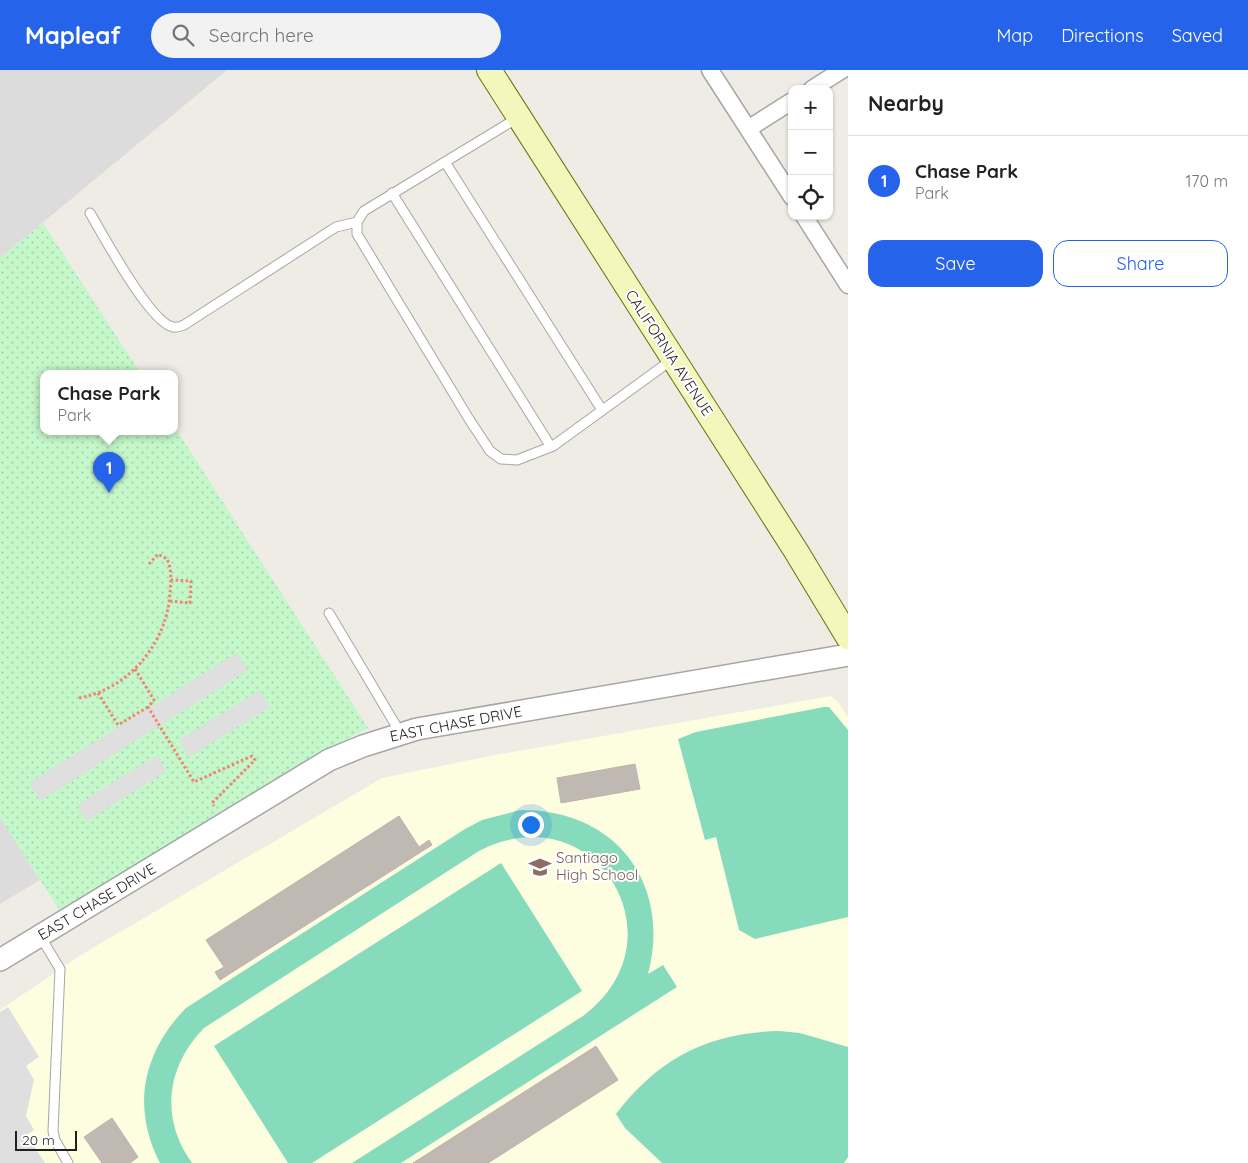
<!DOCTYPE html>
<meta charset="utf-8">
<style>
:root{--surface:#fff;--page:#f2f2f2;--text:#222;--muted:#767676;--line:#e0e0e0;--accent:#2563eb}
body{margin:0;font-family:Quicksand,sans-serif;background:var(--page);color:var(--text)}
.controls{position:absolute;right:15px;top:15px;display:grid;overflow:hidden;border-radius:10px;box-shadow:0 1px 4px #0004}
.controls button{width:45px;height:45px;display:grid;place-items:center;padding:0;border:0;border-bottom:1px solid var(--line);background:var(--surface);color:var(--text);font:25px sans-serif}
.scale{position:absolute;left:15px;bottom:12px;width:62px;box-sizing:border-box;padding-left:5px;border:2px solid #1f1f1f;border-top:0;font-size:14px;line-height:18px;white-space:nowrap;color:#1f1f1f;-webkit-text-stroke:4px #fff;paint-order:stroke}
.you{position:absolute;left:530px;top:754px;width:18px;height:18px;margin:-12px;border:4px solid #fff;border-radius:50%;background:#1a73e8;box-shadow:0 0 0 8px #1a73e833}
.badge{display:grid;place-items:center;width:32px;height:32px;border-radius:50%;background:var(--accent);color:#fff;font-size:16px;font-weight:700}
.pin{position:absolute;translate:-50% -41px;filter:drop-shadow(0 1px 2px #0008)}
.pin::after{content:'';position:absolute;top:26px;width:18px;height:15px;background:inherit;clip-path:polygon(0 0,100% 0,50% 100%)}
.popup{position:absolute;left:40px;top:300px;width:138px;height:65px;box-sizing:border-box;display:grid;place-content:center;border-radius:10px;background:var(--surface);filter:drop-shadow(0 1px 4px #0005);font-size:16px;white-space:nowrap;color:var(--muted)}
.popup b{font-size:19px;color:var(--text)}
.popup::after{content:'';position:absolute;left:50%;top:100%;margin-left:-10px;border:10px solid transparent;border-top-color:var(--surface)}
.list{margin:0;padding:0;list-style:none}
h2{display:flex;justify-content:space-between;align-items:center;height:65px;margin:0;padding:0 20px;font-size:21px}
h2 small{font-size:16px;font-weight:400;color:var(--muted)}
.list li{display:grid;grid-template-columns:32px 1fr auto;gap:15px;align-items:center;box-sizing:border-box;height:90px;padding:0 20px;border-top:1px solid var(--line)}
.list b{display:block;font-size:19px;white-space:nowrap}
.list p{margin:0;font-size:16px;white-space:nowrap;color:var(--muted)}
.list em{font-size:16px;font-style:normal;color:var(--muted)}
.actions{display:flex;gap:10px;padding:15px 20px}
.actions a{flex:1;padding:11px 0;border:1px solid var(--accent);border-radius:15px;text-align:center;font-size:18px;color:var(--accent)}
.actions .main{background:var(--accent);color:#fff}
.icon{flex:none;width:28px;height:28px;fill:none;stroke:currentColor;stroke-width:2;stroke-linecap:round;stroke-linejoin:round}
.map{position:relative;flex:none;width:848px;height:1093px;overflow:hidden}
header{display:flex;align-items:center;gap:30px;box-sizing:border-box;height:70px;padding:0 25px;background:var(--accent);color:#fff}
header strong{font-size:24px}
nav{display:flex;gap:28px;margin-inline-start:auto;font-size:18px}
.search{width:350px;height:45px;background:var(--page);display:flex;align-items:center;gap:12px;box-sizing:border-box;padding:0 18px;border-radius:28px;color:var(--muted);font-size:19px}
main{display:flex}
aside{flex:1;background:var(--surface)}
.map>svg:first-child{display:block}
</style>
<header>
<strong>Mapleaf</strong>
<div class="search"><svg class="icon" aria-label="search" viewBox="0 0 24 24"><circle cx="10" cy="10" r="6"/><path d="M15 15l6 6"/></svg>Search here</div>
<nav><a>Map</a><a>Directions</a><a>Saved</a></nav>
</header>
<main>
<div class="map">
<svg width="848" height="1093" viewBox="0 0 848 1093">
<defs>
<pattern id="park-dots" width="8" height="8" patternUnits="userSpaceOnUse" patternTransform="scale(1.25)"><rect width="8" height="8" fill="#c4f7c9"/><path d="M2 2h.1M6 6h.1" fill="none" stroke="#a8d3ac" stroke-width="1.8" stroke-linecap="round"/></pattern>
</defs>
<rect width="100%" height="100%" fill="#efece5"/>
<path fill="#dddcdc" d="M0 0H227L0 188Z
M0 747 40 810 0 834Z"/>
<path fill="#fdfee0" d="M831 626 838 632 848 647V1093H0V940L81 885 382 708 490 686Z"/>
<path fill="url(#park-dots)" d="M43 153 141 304H44V362H174V356L368 658 316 685 60 841 0 747V188Z"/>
<path fill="#86dbbc" d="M824 637H829L848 660V847L755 869 739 860 716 767 705 770 678 669 696 662Z
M520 740C615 739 672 813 648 904L663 895 677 917 401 1093H352L583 946C686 869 594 721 479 781L204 958C166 997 160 1049 192 1093H160C131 1037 143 982 186 938L465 759 482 750Z
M501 793 582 921 312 1093H288L214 976Z
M779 961 800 963 848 977V1087L844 1093H662L625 1058 616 1044C659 988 708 963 779 961Z"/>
<path fill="#dfdfdf" d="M237 583 248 600 40 731 29 713Z
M260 620 270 637 189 687 179 670Z
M157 685 166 701 87 751 77 735Z
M8 937 39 987 26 996 34 1010 26 1046 34 1060 27 1065 45 1093H0V942Z"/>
<path fill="#c0b8b2" stroke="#c0b3a8" d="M635 694 640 719 561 733 557 708Z
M399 746 419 777 429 770 432 775 220 910 215 902 224 897 206 870Z
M596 976 618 1010 488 1093H413Z
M112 1048 138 1087 130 1093H102L84 1067Z"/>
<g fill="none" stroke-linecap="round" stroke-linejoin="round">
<g stroke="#a6a6a6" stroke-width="11">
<path id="service" d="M519 47 364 141 357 152V164L469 349 490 381 501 389 517 390 553 376 673 289
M445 92 602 340
M392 123 551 377
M90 143C103 165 150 253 173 257 176 258 181 256 184 255L336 157 357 152
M329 543 401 664
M40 866 60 899 53 1061 55 1070 68 1093"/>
</g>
<g stroke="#a6a6a6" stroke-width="19">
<path id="minor" d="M710 0 792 127
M812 19 842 0
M748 59 792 31
M804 146 848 215"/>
</g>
<g stroke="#a6a6a6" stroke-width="24">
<path id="tertiary" d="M0 890 329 690 363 676 417 659 848 585"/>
</g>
<g stroke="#657209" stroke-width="26">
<path id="secondary" d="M489 0 796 481 848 567"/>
</g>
<path stroke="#f48171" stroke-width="3" stroke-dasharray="2.5 2.5" stroke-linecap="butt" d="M170 531 190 533 191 511 171 510
M135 599 154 630 148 637 194 712 252 686 255 690 212 733 214 736
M98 623 118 655 148 637
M79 628C129 619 167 573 170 523 171 512 172 499 167 489L158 484 149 494"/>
<use href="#service" stroke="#fff" stroke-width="9"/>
<use href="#minor" stroke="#fff" stroke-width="16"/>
<use href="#tertiary" stroke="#fff" stroke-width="21"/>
<use href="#secondary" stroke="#f3f7bb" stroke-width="24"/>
</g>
<defs>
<g id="school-bare" transform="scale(1.725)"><path d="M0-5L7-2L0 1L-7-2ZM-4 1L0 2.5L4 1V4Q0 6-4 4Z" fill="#8d6e63" stroke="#fff" stroke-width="2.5" paint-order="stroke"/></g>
</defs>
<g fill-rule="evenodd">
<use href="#school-bare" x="540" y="797"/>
</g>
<g text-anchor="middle" stroke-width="4" stroke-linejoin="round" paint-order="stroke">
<g font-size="15" fill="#1f1f1f" stroke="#fff">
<text transform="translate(669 283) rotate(57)" y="5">CALIFORNIA AVENUE</text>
<text transform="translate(456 654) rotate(-11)" y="5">EAST CHASE DRIVE</text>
<text transform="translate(97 832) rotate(-31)" y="5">EAST CHASE DRIVE</text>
</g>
<g font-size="15" fill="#785e54" stroke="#fff" text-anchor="start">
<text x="556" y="793">Santiago<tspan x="556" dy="17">High School</tspan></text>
</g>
</g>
</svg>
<div class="controls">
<button>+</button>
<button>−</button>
<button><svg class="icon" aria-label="locate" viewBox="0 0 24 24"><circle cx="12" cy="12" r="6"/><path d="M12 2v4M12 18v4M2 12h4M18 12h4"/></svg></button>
</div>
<div class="scale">20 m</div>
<div class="you"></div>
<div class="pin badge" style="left:109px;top:423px">1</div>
<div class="popup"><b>Chase Park</b>Park</div>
</div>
<aside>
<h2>Nearby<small></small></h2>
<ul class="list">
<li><span class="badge">1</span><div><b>Chase Park</b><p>Park</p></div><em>170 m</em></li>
</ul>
<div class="actions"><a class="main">Save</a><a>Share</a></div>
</aside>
</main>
